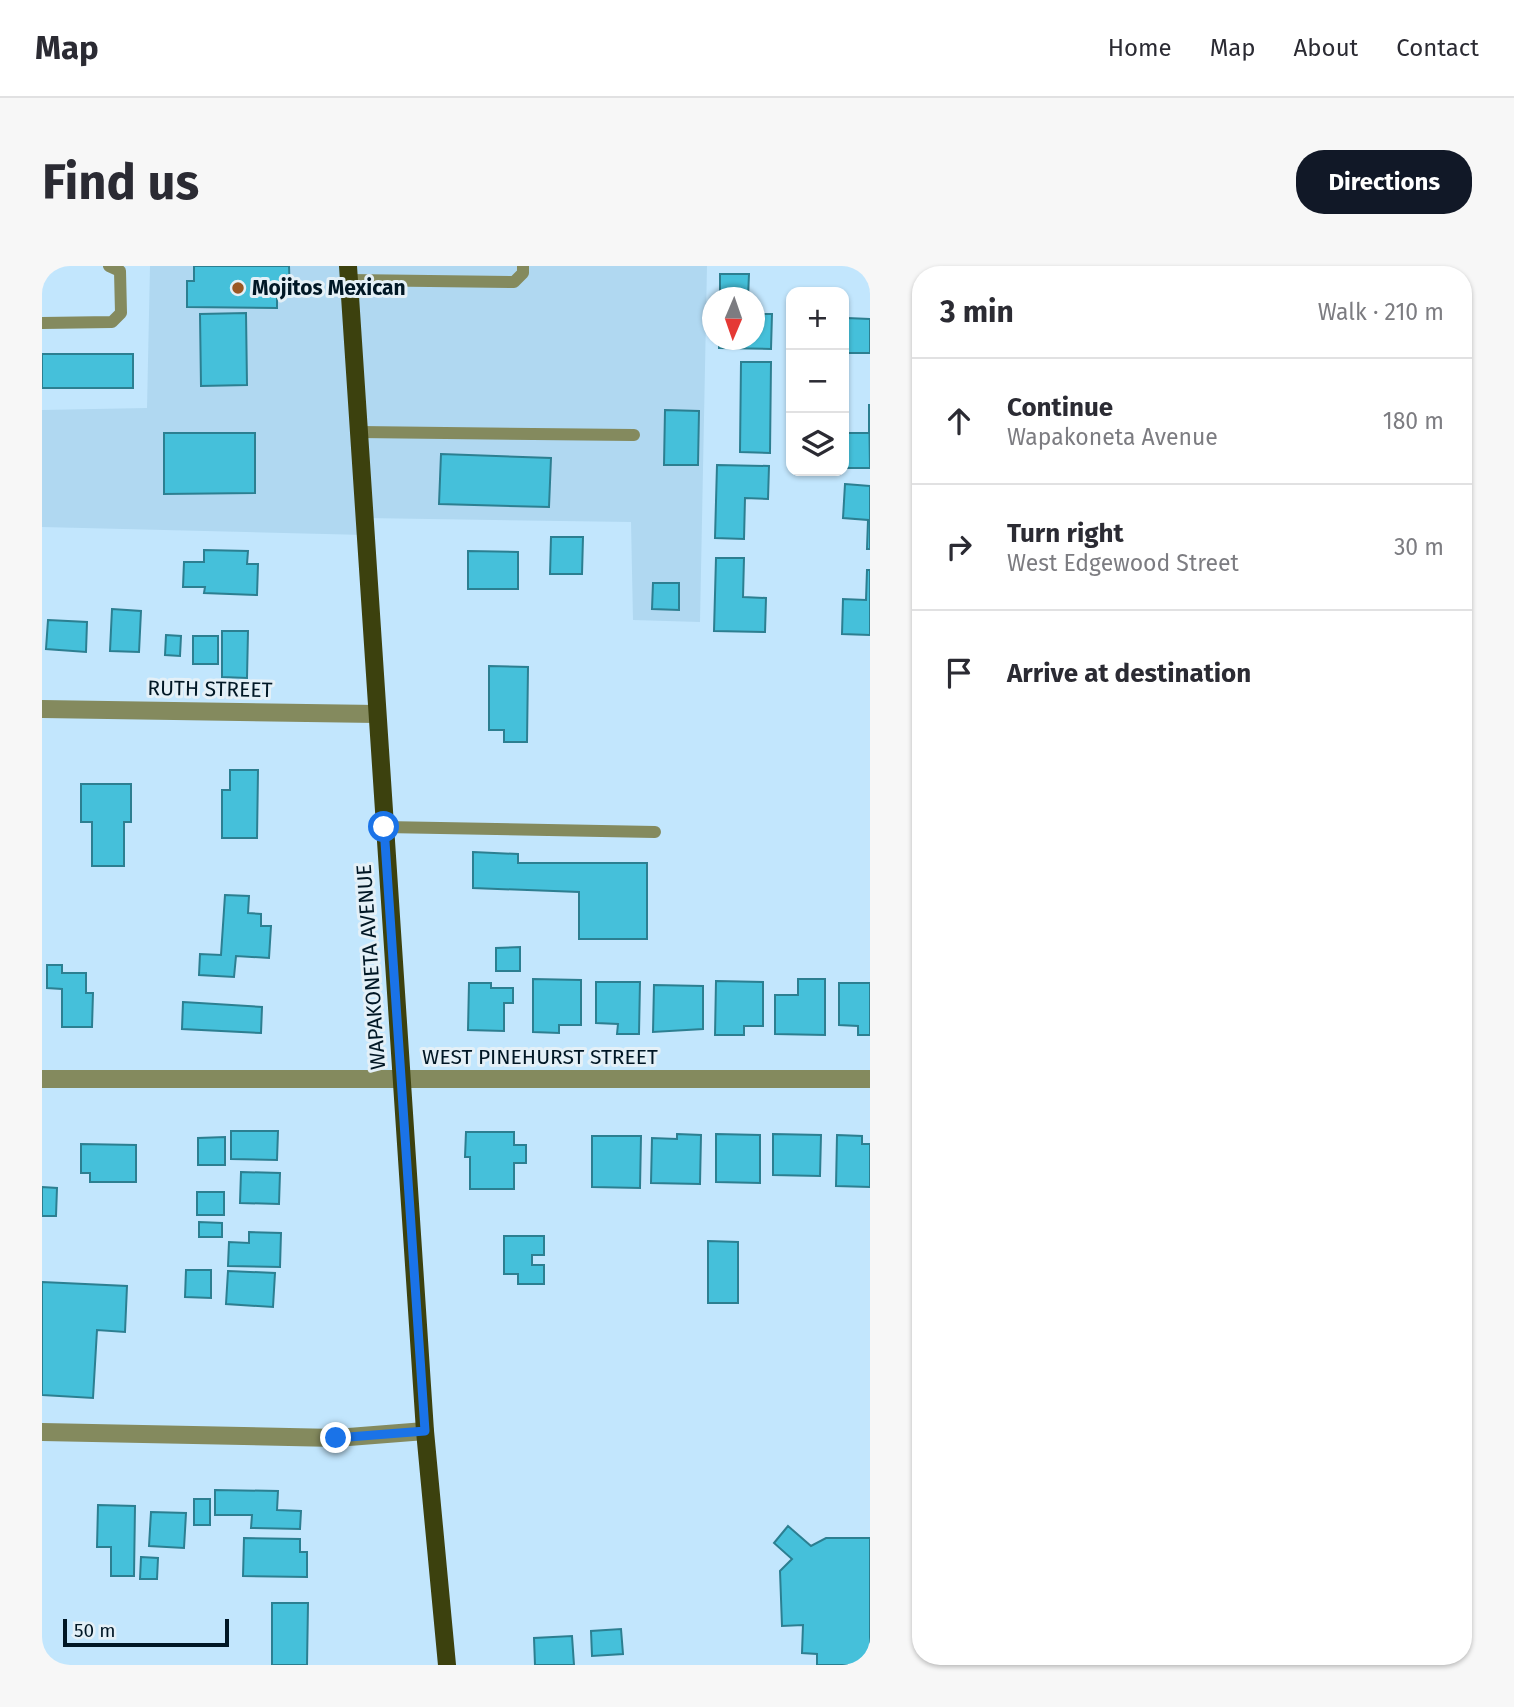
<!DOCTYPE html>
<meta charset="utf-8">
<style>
:root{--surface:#fff;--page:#f7f7f7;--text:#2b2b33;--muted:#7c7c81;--line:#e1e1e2;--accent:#111827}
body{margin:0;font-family:"Fira Sans",sans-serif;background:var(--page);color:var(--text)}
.controls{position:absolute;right:21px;top:21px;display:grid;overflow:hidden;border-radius:14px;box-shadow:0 2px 5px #0004}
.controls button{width:63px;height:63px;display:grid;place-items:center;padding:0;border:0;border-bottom:2px solid var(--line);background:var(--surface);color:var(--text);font:35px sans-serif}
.compass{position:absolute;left:660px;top:21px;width:63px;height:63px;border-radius:50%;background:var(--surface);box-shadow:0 2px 5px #0004;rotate:182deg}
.scale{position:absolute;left:21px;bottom:18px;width:166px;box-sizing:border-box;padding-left:7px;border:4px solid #001725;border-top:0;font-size:19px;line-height:24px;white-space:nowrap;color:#001725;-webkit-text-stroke:5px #e4f0f7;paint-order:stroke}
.stop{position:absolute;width:21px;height:21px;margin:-16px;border:5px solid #1a73e8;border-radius:50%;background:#fff}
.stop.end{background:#1a73e8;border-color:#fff;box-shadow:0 2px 7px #0008}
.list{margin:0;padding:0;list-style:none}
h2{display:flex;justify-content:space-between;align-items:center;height:91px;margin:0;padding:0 28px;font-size:30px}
h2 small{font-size:23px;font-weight:400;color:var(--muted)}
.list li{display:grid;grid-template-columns:46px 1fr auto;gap:21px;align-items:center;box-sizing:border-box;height:126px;padding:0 28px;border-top:2px solid var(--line)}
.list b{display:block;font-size:26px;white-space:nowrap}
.list p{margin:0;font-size:23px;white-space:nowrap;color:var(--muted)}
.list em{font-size:23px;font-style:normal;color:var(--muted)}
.icon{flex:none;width:38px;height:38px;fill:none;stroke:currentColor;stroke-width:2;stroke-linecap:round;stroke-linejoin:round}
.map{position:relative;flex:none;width:828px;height:1399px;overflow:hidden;border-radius:28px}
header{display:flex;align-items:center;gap:42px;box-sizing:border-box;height:98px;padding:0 35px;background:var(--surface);border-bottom:2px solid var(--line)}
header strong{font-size:33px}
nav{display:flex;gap:38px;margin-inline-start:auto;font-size:24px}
.intro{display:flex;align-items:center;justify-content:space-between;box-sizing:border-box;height:168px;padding:0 42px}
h1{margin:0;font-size:49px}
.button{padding:18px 32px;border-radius:28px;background:var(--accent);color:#fff;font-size:24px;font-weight:700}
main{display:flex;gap:42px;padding:0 42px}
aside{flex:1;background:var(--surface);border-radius:28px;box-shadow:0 2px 5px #0004}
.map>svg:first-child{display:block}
</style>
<header>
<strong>Map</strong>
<nav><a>Home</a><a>Map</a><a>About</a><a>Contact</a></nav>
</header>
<div class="intro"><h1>Find us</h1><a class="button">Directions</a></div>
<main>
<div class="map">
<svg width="828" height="1399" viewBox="0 0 828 1399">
<rect width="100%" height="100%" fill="#c2e6fd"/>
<path fill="#b0d8f1" d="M108 0H665L658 356 591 354 589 256 323 252V269L0 261V144L105 142Z"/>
<path fill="#45c0da" stroke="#2c7f91" stroke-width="2" d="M152 0H247L248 29H235V42L145 41V15H152Z
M678 8H707L706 32H678Z
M204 47 205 119 159 120 158 48Z
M712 48H730L729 83 677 82V74H712Z
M805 52 828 53V87H805Z
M0 88H91V122H0Z
M699 96H729L728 187 698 186Z
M827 138 828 202H804L805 167H827Z
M623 144 657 145 656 199H622Z
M122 167H213V227L122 228Z
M399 188 509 192 507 241 397 238Z
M675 199 727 200 726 233 703 232 702 273 673 272Z
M803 218 828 220V283H825L826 254 801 252Z
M509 271H541L540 308H508Z
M162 284 206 285 205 298H216L215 329 162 327 163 321H141L142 296H162Z
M426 285 476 286V323H426Z
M674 292H702L701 331 724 332 723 366 672 365Z
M825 304H828V369L800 368 801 333 824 334Z
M611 317H637V344L610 343Z
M70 343 99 345 97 386 68 385Z
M6 354 45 356 44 386 4 383Z
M180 365H206L205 412 180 411Z
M124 369 139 370 138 390 123 389Z
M151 370H176V398H151Z
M447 400 486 401 485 476H462V464H447Z
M188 504H216L215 572H180V524H188Z
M39 518H89V556H82V600H50V556H39Z
M431 586 476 588V597H605V673H537V626L431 622Z
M183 629 207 630 206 647 219 648V660H229L227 692 194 690 192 711 157 709 158 688 179 689Z
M478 681V705H454V682Z
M5 699H20V707H44V727H51L50 761H20V723L5 722Z
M491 713 539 714V759H517V767L491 766Z
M756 713H783V769L733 768V729H756Z
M674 715 721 716V760H702V769H673Z
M554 716H598L597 768H575L576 758 554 757Z
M427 717H449V722H471V737H462V765L426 764Z
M797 717H828V769H816V760L797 759Z
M612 719 661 720V763L611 766Z
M141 736 220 741 219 767 140 763Z
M189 865H236L235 894 189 893Z
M424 866H472V879H484V897H472V923H428V891H423Z
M635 868 659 869 658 918 609 917 610 872 635 873Z
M674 868 718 869V917L674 916Z
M731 868 779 869 778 910 731 909Z
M795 869 820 870V878H828V921L794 920Z
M550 870H599L598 922 550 921Z
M183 871V899H156V872Z
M39 878 94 879V916H48V907H39Z
M199 906 238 907 237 938 198 937Z
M0 921 15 922 14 950H0Z
M155 926H182V949H155Z
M157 956 180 957V971H157Z
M207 966 239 967 238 1001 186 1000 187 976 207 977Z
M462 970H502V989H490V999H502V1018H476V1008H462Z
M666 975 696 976V1037H666Z
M144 1004H169V1032L143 1031Z
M186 1005 233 1007 231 1041 184 1038Z
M0 1016 85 1020 83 1066 55 1064 51 1132 0 1129Z
M173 1224 236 1225 235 1244 259 1245 258 1263 209 1262 210 1249H173Z
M152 1233H168V1259H152Z
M56 1239 93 1240 92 1310H69V1281H55Z
M109 1246 144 1247 142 1282 107 1280Z
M746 1260 769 1280 784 1272H828V1399H775V1388L760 1387 761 1359 740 1360 738 1305 750 1293 732 1277Z
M202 1272 258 1273V1286H265V1311L201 1310Z
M99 1291 116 1292 115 1313H98Z
M230 1337H266L265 1399H230Z
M579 1363 581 1388 550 1390 549 1365Z
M530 1370 532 1399H493L492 1372Z"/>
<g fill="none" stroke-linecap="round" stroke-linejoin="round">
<path stroke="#848a5e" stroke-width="12" d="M307 14 472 16 481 7V0
M0 57 70 56 79 47 78 5 67 0
M317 166 592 169
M342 561 613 566"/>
<path stroke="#848a5e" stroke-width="18" d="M0 443 335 448
M0 813H828
M0 1166 294 1172 383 1165"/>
<path stroke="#3c410e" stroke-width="18" d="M306 0 383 1165 405 1399"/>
</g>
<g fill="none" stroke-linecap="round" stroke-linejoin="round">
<path stroke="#1a73e8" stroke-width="9" d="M294 1172 383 1165 342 561"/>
</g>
<circle fill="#9a5825" stroke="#e4f0f7" stroke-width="2.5" cx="196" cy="22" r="7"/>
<g text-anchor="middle" stroke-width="6" stroke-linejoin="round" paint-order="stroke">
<g font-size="21" font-weight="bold" fill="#001725" stroke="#e4f0f7" text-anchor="start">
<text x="210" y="29">Mojitos Mexican</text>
</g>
<g font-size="21" fill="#001725" stroke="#e4f0f7">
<text transform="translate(168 423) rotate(1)" y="7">RUTH STREET</text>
<text transform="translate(329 701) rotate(-94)" y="7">WAPAKONETA AVENUE</text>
<text x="498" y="798">WEST PINEHURST STREET</text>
</g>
</g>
</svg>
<div class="controls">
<button>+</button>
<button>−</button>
<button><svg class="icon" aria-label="layers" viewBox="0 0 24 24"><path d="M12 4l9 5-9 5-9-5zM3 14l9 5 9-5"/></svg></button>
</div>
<svg class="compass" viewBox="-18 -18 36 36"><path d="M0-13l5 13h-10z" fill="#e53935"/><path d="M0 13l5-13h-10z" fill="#7c7c81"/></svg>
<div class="scale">50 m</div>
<div class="stop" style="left:342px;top:561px"></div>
<div class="stop end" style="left:294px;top:1172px"></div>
</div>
<aside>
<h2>3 min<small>Walk · 210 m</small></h2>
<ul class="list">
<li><svg class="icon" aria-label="ahead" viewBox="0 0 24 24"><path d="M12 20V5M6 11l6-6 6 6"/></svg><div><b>Continue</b><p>Wapakoneta Avenue</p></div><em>180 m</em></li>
<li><svg class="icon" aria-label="right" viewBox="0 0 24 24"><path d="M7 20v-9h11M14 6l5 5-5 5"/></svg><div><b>Turn right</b><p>West Edgewood Street</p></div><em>30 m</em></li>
<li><svg class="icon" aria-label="arrive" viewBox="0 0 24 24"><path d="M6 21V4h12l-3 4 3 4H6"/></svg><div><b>Arrive at destination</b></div></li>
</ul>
</aside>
</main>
